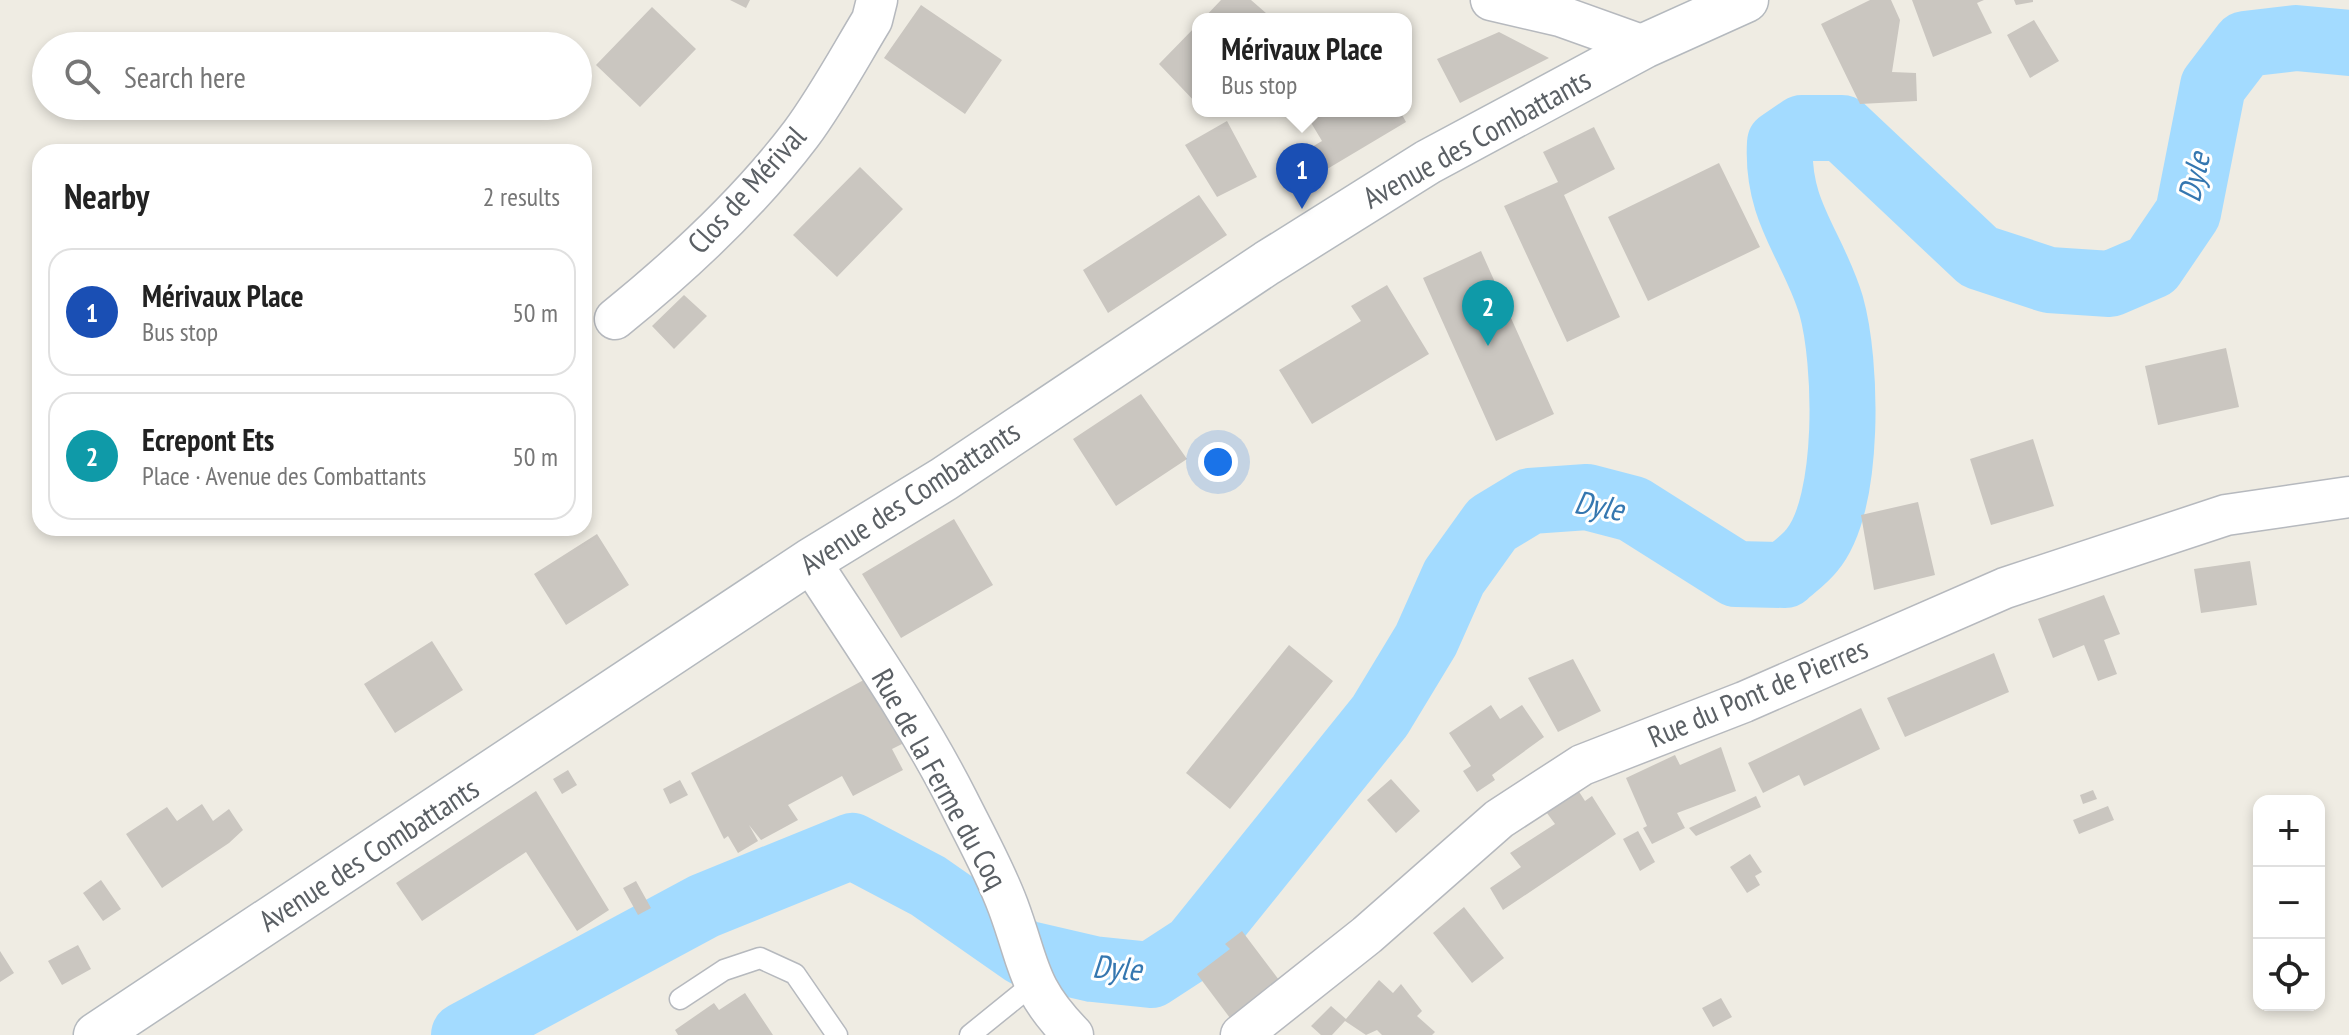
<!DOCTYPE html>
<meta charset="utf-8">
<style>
:root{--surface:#fff;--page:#f6f6f6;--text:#222;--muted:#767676;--line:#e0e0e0;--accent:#b45309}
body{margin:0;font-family:"PT Sans Narrow",sans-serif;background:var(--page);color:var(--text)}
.controls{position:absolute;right:24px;bottom:24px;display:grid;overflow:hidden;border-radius:16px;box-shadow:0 4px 12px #0003}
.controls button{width:72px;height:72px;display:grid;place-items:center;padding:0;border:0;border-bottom:2px solid var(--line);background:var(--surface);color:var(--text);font:40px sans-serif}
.you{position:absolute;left:1218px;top:462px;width:28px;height:28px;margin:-20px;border:6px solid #fff;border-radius:50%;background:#1a73e8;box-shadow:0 0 0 12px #1a73e833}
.badge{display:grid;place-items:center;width:52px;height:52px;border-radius:50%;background:var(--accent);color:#fff;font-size:26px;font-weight:700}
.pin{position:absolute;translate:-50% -66px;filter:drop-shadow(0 2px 4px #0008)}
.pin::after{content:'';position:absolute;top:42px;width:28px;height:24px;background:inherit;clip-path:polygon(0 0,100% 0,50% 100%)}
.popup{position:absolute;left:1192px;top:13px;width:220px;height:104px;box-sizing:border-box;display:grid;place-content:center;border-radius:16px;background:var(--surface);filter:drop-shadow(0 2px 6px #0005);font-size:26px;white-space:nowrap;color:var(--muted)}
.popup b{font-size:30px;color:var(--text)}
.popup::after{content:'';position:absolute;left:50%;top:100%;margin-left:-16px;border:16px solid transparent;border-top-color:var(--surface)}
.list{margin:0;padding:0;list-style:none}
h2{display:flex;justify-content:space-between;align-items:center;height:104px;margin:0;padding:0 32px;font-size:34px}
h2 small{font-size:26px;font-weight:400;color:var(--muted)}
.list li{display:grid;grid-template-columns:52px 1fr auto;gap:24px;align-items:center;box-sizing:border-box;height:128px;margin:0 16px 16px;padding:0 16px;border:2px solid var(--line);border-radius:24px}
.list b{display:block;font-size:30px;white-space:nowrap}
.list p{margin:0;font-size:26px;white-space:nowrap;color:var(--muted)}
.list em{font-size:26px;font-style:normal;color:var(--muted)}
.icon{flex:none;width:44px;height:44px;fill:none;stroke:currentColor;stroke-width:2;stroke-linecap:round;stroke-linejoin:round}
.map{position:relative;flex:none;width:2349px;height:1035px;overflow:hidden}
.search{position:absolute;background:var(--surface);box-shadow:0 4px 12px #0003;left:32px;top:32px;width:560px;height:88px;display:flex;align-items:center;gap:20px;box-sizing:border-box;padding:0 28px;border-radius:44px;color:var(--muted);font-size:30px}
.panel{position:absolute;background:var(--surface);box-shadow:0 4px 12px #0003;left:32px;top:144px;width:560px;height:392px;border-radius:24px}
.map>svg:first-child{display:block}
</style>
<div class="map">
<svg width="2349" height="1035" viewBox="0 0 2349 1035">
<rect width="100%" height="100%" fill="#efece3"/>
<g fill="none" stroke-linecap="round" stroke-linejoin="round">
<path stroke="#a3dbff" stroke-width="66" d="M464 1035 704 906 852 846 928 886 1024 953 1093 969 1151 975 1194 947 1380 716 1426 640 1454 577 1492 524 1530 501 1587 497 1633 509 1736 574 1785 575C1794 567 1805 559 1812 550 1851 503 1847 361 1831 305 1813 245 1776 212 1780 143L1802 128H1842L1979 257 2049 280 2110 284 2152 266 2188 213 2213 86 2245 44 2296 38 2349 43"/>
</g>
<path fill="#cac6c0" d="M730 0H750L746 8Z
M1221 0H1251L1273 19H1203Z
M1870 0H1891L1900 20 1892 72 1916 73 1917 101 1860 104 1821 24Z
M1912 0H1984L1977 3 1992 33 1933 57Z
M2014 0H2033V2L2016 5Z
M921 5 1002 60 965 114 884 58Z
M652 7 696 49 640 107 596 65Z
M2034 20 2059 61 2030 78 2007 35Z
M1198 24V105L1159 64Z
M1499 32 1549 58 1460 103 1437 59Z
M1327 111H1400L1406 122 1297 187 1283 164 1322 141 1310 121Z
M1227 121 1257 177 1217 197 1185 145Z
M1594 127 1615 169 1564 195 1620 317 1567 342 1504 206 1558 182 1543 152Z
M1719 163 1760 247 1648 301 1608 217Z
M860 167 903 209 837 277 793 235Z
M1199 195 1227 235 1108 313 1083 270Z
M1481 251 1554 414 1496 441 1423 278Z
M1387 285 1429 354 1312 424 1279 370 1361 321 1351 306Z
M684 295 707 316 674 349 652 326Z
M2226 348 2239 407 2158 425 2145 366Z
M1141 394 1187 459 1116 506 1073 439Z
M2033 439 2054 506 1991 525 1970 459Z
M1918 502 1935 575 1874 590 1861 515Z
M954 519 993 585 901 638 862 574Z
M597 534 629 585 566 625 534 574Z
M2250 561 2257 605 2201 613 2194 569Z
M2104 595 2120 634 2104 640 2117 674 2098 681 2084 645 2053 658 2038 619Z
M432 641 463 690 395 733 364 684Z
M1289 645 1333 681 1230 809 1186 773Z
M1994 653 2009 692 1905 737 1887 698Z
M1573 659 1601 711 1558 732 1528 678Z
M873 675 908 741 892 749 903 770 853 796 842 776 788 805 798 820 761 840 749 825 758 841 738 853 728 836 724 839 691 773Z
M1491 705 1500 719 1522 705 1544 737 1492 775 1495 780 1477 792 1463 771 1471 766 1449 733Z
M1861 708 1880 749 1804 786 1799 775 1763 793 1748 763Z
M1721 747 1736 791 1677 813 1685 828 1652 844 1643 828 1647 826 1626 778 1675 755 1680 765Z
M568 770 577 785 562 794 553 779Z
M1391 779 1420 811 1396 833 1367 800Z
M680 780 688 795 670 804 663 789Z
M1576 787 1585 801 1592 796 1616 834 1503 910 1490 888 1521 867 1510 853 1555 824 1544 809Z
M2093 790 2097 799 2083 804 2080 795Z
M536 791 609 910 577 931 526 852 422 921 396 883Z
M1756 796 1761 807 1696 836 1689 828Z
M202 804 213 821 229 809 243 830 229 843 162 888 126 834 167 807 177 821Z
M2108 806 2114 820 2079 834 2073 820Z
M1638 831 1655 862 1640 871 1623 839Z
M1750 854 1762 872 1755 876 1760 885 1747 893 1730 867Z
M101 880 121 909 103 921 83 893Z
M636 881 651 908 638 915 623 888Z
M1464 907 1504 958 1472 983 1433 933Z
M1242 931 1282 984 1233 1022 1197 974 1230 949 1225 944Z
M78 945 91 969 62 985 48 961Z
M0 951 14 973 0 982Z
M1379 980 1393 993 1401 984 1422 1011 1417 1016 1435 1032 1432 1035H1382L1377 1030 1366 1035 1345 1021 1332 1035H1321L1311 1026 1331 1006 1346 1019Z
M745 993 773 1035H678L675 1030 714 1003 719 1010Z
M1721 998 1732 1017 1713 1027 1702 1008Z"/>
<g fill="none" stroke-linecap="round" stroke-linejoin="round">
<g stroke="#b6b9be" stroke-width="23">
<path id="service" d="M680 999 724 970 760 958 795 974 837 1035
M970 1035 1033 984"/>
</g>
<g stroke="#b6b9be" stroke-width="43">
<path id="minor" d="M1491 0 1560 16 1644 46
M615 319C683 264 748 204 801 134 827 99 849 58 872 20L877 0
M810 561C861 640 916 718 958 801 975 835 995 871 1008 906 1030 965 1026 987 1073 1035
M1241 1035 1367 935 1499 819 1582 765 1744 702 2005 588 2226 515 2349 497"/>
</g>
<g stroke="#b4b9be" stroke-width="47">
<path id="secondary" d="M96 1035 810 561 944 479 1267 263 1428 162 1644 46 1746 0"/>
</g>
<use href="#service" stroke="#fff" stroke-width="20"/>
<use href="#minor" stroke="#fff" stroke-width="40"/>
<use href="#secondary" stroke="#fff" stroke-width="44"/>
</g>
<g text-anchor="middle" stroke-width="6" stroke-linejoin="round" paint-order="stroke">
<g font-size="30" fill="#5b6065" stroke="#fff">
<text transform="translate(1477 139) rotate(-29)" y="10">Avenue des Combattants</text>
<text transform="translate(747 190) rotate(-48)" y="10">Clos de Mérival</text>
<text transform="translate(910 498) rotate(-33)" y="10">Avenue des Combattants</text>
<text transform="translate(1758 693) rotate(-23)" y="10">Rue du Pont de Pierres</text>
<text transform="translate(939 779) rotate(61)" y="10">Rue de la Ferme du Coq</text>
<text transform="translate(369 855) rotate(-33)" y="10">Avenue des Combattants</text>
</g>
<g font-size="32" font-style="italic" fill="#3577b0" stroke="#fff">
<text transform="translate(2194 177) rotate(-77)" y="11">Dyle</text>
<text transform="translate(1599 506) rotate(10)" y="11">Dyle</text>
<text transform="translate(1117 968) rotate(4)" y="11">Dyle</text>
</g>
</g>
</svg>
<div class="controls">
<button>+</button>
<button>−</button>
<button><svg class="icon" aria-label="locate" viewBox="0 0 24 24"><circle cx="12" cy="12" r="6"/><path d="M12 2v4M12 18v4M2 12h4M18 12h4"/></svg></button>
</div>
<div class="you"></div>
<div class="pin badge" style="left:1302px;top:209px;background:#1a4fb4">1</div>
<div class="popup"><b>Mérivaux Place</b>Bus stop</div>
<div class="pin badge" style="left:1488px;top:346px;background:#0f9aa8">2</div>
<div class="search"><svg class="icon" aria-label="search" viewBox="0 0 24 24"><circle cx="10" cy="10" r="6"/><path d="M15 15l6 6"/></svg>Search here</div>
<section class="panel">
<h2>Nearby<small>2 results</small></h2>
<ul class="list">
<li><span class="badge" style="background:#1a4fb4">1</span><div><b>Mérivaux Place</b><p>Bus stop</p></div><em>50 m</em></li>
<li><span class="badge" style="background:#0f9aa8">2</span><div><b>Ecrepont Ets</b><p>Place · Avenue des Combattants</p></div><em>50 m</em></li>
</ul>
</section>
</div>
